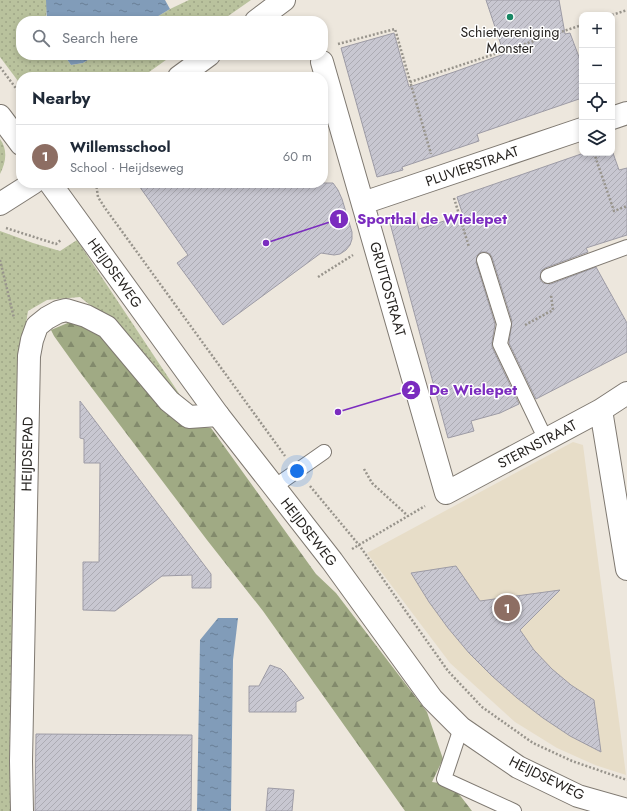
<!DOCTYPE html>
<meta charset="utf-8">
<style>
:root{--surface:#fff;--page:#f6f6f7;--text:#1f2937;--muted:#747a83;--line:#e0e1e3;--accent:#198765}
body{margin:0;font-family:Jost,sans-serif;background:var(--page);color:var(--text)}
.controls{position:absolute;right:12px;top:12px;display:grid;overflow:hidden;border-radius:8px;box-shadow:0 2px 6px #0003}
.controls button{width:36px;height:36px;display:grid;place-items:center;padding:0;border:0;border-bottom:1px solid var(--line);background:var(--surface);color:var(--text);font:20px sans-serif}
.you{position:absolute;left:297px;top:471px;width:14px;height:14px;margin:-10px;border:3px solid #fff;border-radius:50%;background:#1a73e8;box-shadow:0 0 0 6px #1a73e833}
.badge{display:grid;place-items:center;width:26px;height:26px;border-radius:50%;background:var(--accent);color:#fff;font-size:13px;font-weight:700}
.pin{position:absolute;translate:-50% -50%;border:2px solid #fff;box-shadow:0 1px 4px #0006}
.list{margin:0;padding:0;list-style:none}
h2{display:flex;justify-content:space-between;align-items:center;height:52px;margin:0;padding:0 16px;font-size:17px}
h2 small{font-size:13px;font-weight:400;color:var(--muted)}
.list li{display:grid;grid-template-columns:26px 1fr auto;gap:12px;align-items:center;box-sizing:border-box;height:64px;padding:0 16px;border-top:1px solid var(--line)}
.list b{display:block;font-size:15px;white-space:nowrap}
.list p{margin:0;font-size:13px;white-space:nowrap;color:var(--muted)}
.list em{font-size:13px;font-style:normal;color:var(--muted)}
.icon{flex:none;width:22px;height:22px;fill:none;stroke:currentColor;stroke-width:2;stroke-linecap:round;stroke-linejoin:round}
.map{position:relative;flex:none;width:627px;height:811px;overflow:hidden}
.search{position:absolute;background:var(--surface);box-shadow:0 2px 6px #0003;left:16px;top:16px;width:312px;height:44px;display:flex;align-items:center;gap:10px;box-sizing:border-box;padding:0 14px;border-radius:16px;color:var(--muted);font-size:15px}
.panel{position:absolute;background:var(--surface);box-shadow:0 2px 6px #0003;left:16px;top:72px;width:312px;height:116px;border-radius:16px}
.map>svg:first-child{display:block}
</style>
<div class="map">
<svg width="627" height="811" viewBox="0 0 627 811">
<defs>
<pattern id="grass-dots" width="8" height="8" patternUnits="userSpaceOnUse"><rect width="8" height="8" fill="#b9c29d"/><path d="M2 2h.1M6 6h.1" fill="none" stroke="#9fa687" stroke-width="1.8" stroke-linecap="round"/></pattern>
<pattern id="forest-firs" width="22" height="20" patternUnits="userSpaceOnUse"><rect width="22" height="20" fill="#a0aa84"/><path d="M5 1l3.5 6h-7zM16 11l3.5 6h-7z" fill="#828a6c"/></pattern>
<pattern id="water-ripples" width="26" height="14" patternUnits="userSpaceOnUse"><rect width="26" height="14" fill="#819cb9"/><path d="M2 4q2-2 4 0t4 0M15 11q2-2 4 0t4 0" fill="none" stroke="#697f96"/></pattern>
<pattern id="building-hatch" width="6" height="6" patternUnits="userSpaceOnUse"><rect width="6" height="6" fill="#c8c7d1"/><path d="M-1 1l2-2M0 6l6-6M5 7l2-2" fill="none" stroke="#acabb3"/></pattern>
</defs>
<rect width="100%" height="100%" fill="#ede7dd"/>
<path fill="#e7ddc8" d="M573 442 583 445 626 775 595 765 557 748 515 722 450 663 367 553Z"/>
<path fill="url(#grass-dots)" d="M0 0H48L46 17 47 21H21V55H64L71 65 83 63 96 55H173L142 77H21V85L0 57Z
M189 0H251L221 21H150L170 9Z
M0 139C8 150 6 162 0 174Z
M0 231 33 243 60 251 77 240 182 398 106 318 80 297 47 300 28 311 23 342 20 811H0Z"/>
<path fill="url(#forest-firs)" d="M70 322 89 326 108 339 186 424 211 428 316 574 336 593 427 712 443 759 432 782 452 785 472 811H405L263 611 207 540 79 371 54 336 51 330Z"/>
<path fill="url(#water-ripples)" d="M46 0H165L170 9 150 21H47Z
M64 55H96L83 63 71 65Z
M218 618H238L233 660 231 811H197L200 640Z"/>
<path fill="url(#building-hatch)" stroke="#9d9ba5" d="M486 0H559L565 34 570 33 582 65V98L477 134 479 141 402 167 403 170 377 177 341 48 394 33 409 87 454 72 504 54Z
M584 153H613L619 170 627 168V235L586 248 588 252 545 268 541 271 540 279 543 283 551 284 596 267 627 323V352L536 399 509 343 512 321 492 257 490 254 486 252H481L478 255 476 262 495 324 492 342V347L519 404 500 413 471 421 474 431 448 438 390 223 415 216 419 229 463 215 457 197Z
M137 183H333L338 190 342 199 352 232V239L350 245 346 250 340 254 334 255 321 253 223 325 177 263 188 255Z
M80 401 211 574V588H192V575L162 576 115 611 83 610V562H99L100 463H84V439L80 438Z
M456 566 480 601 560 590 520 630 534 650 552 669 571 685 594 700 601 752 570 736 543 718 517 698 492 676 469 653 448 628 429 602 411 573Z
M270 665 281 669 285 673 304 698 296 702V712H249V686H259Z
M36 734 192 735 191 811H35Z
M268 788 294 790 292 811H266Z"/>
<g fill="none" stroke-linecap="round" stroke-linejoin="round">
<g stroke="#7f7971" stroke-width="16">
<path id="service" d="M484 260 504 324 500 344 546 440
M548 276 627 247
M274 487 324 452
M461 728 444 779 514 811"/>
</g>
<g stroke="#7f7971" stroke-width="24">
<path id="minor" d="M256 21 284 0
M322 62 446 493 601 410 627 393
M179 77 209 55
M612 118 627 113
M363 203 582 129
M601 410 627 569
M22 811 21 761 29 356 32 340 37 326 47 318 58 312 66 310 86 316 107 327 169 401 189 417 218 415"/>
</g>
<g stroke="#7f7971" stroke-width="24">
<path id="tertiary" d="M0 116 21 144
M50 183 218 415 332 561 432 699 461 728 518 767 578 796 627 810
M0 204 33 183"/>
</g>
<path stroke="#98948c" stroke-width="2.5" stroke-dasharray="2 2" stroke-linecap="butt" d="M612 15 627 10
M338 44 395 29 431 154
M0 67 21 95
M410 82 582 25
M594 153 614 211 627 206
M96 183 98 197 105 208 285 456
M454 198 469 247
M6 228 56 244 61 240
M0 260 14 318
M318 277 353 255
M525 325 553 310 551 295
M364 469 372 483 408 516
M310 486 359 545 448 671 482 707 533 743 572 761 627 780
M352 549 425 506"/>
<use href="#service" stroke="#fff" stroke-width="14"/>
<use href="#minor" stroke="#fff" stroke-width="22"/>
<use href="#tertiary" stroke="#fff" stroke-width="22"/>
</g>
<circle fill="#198765" stroke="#fff" stroke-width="1.5" cx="510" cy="17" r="4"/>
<g text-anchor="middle" stroke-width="3" stroke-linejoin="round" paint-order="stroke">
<g font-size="14" fill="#262320" stroke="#fff">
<text x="510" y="37">Schietvereniging<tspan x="510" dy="16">Monster</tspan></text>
</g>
<g font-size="14" fill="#262320" stroke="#fff">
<text transform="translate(472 166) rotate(-19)" y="5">PLUVIERSTRAAT</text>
<text transform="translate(115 273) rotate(54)" y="5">HEIJDSEWEG</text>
<text transform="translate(388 289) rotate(74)" y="5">GRUTTOSTRAAT</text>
<text transform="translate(537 444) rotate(-28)" y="5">STERNSTRAAT</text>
<text transform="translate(27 454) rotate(-89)" y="5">HEIJDSEPAD</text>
<text transform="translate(309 532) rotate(52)" y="5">HEIJDSEWEG</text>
<text transform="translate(547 778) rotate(26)" y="5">HEIJDSEWEG</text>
</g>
</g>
<path fill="none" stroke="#7b2cbf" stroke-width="1.5" d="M266 243L339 219M338 412L411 390"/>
<g fill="#7b2cbf" stroke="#fff" stroke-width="1.5">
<circle cx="266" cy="243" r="4"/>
<circle cx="338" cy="412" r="4"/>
<circle cx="339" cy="219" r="10"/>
<circle cx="411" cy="390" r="10"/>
</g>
<g font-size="12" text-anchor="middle" font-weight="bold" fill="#fff">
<text x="339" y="223">1</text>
<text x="411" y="394">2</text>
</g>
<g font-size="15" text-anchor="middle" font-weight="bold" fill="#7b2cbf" stroke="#fff" stroke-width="3" stroke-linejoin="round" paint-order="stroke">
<text x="432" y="224">Sporthal de Wielepet</text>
<text x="473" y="395">De Wielepet</text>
</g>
</svg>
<div class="controls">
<button>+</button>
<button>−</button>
<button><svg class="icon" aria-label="locate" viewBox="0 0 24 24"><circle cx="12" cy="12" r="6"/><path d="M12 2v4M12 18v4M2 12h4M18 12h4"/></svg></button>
<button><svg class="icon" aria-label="layers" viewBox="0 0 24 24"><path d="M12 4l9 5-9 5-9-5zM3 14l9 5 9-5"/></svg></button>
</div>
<div class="you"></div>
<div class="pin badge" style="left:507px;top:608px;background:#8d6e63">1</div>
<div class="search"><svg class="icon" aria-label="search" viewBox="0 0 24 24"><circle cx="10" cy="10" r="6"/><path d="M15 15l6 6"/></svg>Search here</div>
<section class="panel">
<h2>Nearby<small></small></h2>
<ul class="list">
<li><span class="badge" style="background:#8d6e63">1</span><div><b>Willemsschool</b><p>School · Heijdseweg</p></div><em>60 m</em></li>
</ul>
</section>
</div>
